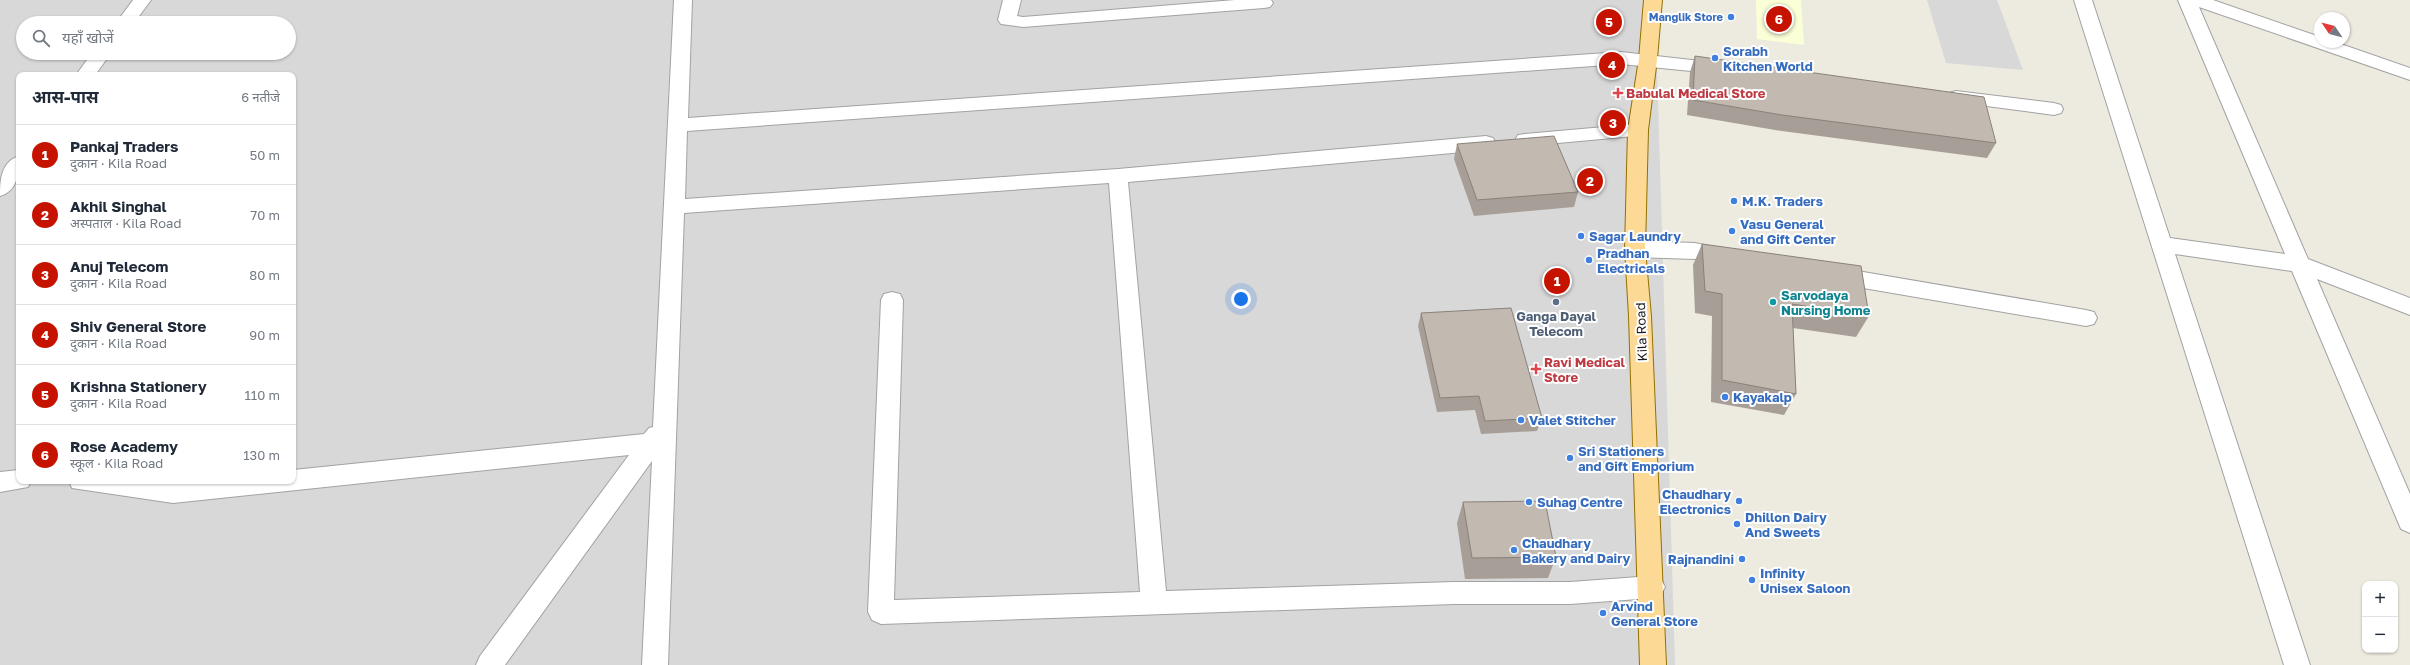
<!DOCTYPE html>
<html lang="hi">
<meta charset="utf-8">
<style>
:root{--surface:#fff;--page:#f6f6f7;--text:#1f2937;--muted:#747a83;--line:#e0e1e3;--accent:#c61300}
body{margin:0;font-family:"Golos Text","Noto Sans Devanagari",sans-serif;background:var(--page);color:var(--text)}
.controls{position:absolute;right:12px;bottom:12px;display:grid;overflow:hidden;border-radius:8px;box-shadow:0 1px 3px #0004}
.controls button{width:36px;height:36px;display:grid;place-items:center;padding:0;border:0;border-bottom:1px solid var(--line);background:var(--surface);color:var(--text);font:20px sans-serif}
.compass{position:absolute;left:2314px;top:12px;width:36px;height:36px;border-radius:50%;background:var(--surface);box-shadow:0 1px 3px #0004;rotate:305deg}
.you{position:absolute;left:1241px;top:299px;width:14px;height:14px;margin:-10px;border:3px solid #fff;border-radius:50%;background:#1a73e8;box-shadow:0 0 0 6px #1a73e833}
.badge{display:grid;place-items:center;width:26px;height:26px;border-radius:50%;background:var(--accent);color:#fff;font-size:13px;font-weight:700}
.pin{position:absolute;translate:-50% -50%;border:2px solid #fff;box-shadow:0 1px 4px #0006}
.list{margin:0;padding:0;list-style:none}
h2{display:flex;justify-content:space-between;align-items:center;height:52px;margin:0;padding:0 16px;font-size:17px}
h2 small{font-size:13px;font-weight:400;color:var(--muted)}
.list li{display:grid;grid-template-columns:26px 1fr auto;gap:12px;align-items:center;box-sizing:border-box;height:60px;padding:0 16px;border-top:1px solid var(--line)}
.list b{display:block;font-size:15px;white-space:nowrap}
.list p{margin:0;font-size:13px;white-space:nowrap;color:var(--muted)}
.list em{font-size:13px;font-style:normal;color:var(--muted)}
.icon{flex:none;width:22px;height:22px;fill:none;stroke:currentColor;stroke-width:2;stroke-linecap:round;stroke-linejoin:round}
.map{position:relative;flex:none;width:2410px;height:665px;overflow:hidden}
.search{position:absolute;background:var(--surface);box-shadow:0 1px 3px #0004;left:16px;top:16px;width:280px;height:44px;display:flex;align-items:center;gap:10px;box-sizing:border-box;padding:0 14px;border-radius:22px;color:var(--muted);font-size:15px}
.panel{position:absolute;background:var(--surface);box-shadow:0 1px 3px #0004;left:16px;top:72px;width:280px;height:412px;border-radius:8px}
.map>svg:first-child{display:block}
</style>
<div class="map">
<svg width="2410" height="665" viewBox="0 0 2410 665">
<rect width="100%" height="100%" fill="#edeae0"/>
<path fill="#d9d8d8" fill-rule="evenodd" d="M0 0H1655L1675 665H0ZM23 23H289V53H23ZM19 75H293V481H19Z
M1927 0H1997L2023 70 1946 63Z"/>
<path fill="#fbffd7" d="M1756 0H1801L1804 45 1757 39Z"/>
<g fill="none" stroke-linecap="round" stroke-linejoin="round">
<g stroke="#a2a2a2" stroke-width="2">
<path id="minor" d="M133 0H151L134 23H116Z
M674 0H692L688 118 1621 52 1727 64 1730 68 1727 72 1721 74 1621 64 687 131 685 199 1118 169 1486 136 1493 138 1496 143 1493 148 1486 150 1128 182 1166 591 1454 582H1570L1652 576 1661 579 1665 587 1661 595 1652 598 1570 604H1454L881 624 872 620 868 612 881 300 884 294 892 292 900 294 903 300 894 600 1140 592 1109 183 684 213 668 665H642L652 461 505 665H476L480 656 629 455 173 503 72 488 69 481 173 483 293 481V470L644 434 649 428 653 427Z
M1003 0H1021L1017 16 1023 17 1235 0H1271L1273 3 1270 7 1264 8 1023 27 1001 24 998 20Z
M2074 0H2092L2170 238 2285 254 2178 0H2213L2320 37V42H2335L2410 68V80L2199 7 2308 259 2410 298V315L2317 279 2410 494V533L2401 529 2398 522 2292 271 2175 254 2310 665H2284Z
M92 53H111L95 75H76Z
M1956 91 2054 103 2061 105 2063 109 2061 113 2054 115 1949 101 1947 97 1949 93Z
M1638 124 1645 125 1648 130 1645 135 1525 146 1518 145 1515 140 1518 135 1525 134Z
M19 156C19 172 18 191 0 196 0 180 1 162 19 156Z
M1635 241 1695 243 1736 252 1739 257 1736 262 1729 265 1695 259 1635 257 1628 254 1625 249 1628 244Z
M1834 267 2086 310 2094 312 2097 318 2094 324 2086 326 1834 283 1827 281 1823 275 1827 269Z
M19 470V481H31L28 487 0 492V472Z"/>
</g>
<g stroke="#927000" stroke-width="2">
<path id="major" d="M1644 0H1662L1657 59 1648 130 1645 249 1651 316 1666 665H1640L1629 316 1625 249 1628 130 1639 59Z"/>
</g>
<use href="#minor" fill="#fff" fill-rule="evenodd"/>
<use href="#major" fill="#fcda96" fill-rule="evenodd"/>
</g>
<path fill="#a79f97" d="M1695 56 1996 143 1987 158 1775 130 1687 115 1690 72Z
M1457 144 1578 192 1574 207 1474 216 1454 159Z
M1702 244 1869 316 1856 337 1793 328 1796 394 1784 415 1711 402 1712 316 1695 313 1693 265Z
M1421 313 1542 418 1537 431 1481 434 1475 410 1437 412 1418 326Z
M1463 502 1556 557 1548 578 1465 579 1457 523Z"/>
<path fill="#c2b9b0" stroke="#88827b" d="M1695 56 1984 97 1996 143 1782 115 1693 100Z
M1554 136 1578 192 1477 200 1457 144Z
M1702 244 1861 266 1869 316 1792 304 1796 394 1722 380V294L1705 291Z
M1511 308 1542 418 1485 421 1479 396 1440 398 1421 313Z
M1545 501 1556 557 1472 558 1463 502Z"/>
<g fill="#3f7fe0" stroke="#fff" stroke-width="1.5">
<circle cx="1731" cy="17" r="4"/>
<circle cx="1715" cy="58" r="4"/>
<circle cx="1734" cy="201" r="4"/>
<circle cx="1732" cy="231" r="4"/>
<circle cx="1581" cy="236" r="4"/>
<circle cx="1589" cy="260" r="4"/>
<circle cx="1725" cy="397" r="4"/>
<circle cx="1521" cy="420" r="4"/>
<circle cx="1570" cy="458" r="4"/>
<circle cx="1739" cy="501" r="4"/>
<circle cx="1529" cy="502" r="4"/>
<circle cx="1737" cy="524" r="4"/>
<circle cx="1514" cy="550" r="4"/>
<circle cx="1742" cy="559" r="4"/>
<circle cx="1752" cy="580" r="4"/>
<circle cx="1603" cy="613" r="4"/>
</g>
<g fill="#e0444e" stroke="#fff" stroke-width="1.5">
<path d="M1616 87h4v4h4v4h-4v4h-4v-4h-4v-4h4z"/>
<path d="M1534 363h4v4h4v4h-4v4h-4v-4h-4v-4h4z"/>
</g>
<circle fill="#5c6f8a" stroke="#fff" stroke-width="1.5" cx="1556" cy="302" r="4"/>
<circle fill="#0f9aa8" stroke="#fff" stroke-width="1.5" cx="1773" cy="302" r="4"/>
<g text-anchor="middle" stroke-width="4" stroke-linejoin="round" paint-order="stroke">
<g font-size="11" font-weight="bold" fill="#366cbe" stroke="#fff" text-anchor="end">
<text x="1723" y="21">Manglik Store</text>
</g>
<g font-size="13" font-weight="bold" fill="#366cbe" stroke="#fff" text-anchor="start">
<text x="1723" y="56">Sorabh<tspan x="1723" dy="15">Kitchen World</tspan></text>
<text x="1742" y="206">M.K. Traders</text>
<text x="1740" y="229">Vasu General<tspan x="1740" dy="15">and Gift Center</tspan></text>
<text x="1589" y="241">Sagar Laundry</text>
<text x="1597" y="258">Pradhan<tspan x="1597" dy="15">Electricals</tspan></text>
<text x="1733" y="402">Kayakalp</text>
<text x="1529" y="425">Valet Stitcher</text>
<text x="1578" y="456">Sri Stationers<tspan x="1578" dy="15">and Gift Emporium</tspan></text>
<text x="1731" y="499" text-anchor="end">Chaudhary<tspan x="1731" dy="15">Electronics</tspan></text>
<text x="1537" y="507">Suhag Centre</text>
<text x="1745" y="522">Dhillon Dairy<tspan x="1745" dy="15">And Sweets</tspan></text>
<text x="1522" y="548">Chaudhary<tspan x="1522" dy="15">Bakery and Dairy</tspan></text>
<text x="1734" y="564" text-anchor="end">Rajnandini</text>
<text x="1760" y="578">Infinity<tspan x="1760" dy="15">Unisex Saloon</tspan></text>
<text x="1611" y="611">Arvind<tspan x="1611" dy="15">General Store</tspan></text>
</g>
<g font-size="13" font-weight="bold" fill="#be3a42" stroke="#fff" text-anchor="start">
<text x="1626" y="98">Babulal Medical Store</text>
<text x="1544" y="367">Ravi Medical<tspan x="1544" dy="15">Store</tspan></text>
</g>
<g font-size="13" font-weight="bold" fill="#0d838f" stroke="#fff" text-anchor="start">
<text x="1781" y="300">Sarvodaya<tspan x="1781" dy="15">Nursing Home</tspan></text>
</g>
<g font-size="13" font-weight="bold" fill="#4e5e75" stroke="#fff">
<text x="1556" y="321">Ganga Dayal<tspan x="1556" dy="15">Telecom</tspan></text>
</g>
<g font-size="13" fill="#1b1b1b" stroke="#fff">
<text transform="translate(1641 332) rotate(-92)" y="5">Kila Road</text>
</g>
</g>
</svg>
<div class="controls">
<button>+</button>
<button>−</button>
</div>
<svg class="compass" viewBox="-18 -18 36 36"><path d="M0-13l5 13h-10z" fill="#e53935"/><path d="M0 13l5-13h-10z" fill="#747a83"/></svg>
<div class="you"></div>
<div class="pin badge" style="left:1557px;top:281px">1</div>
<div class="pin badge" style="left:1590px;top:181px">2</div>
<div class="pin badge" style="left:1613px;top:123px">3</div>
<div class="pin badge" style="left:1612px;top:65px">4</div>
<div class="pin badge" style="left:1609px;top:22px">5</div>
<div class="pin badge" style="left:1779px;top:19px">6</div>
<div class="search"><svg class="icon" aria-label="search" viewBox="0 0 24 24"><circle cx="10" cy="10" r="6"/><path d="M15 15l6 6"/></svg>यहाँ खोजें</div>
<section class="panel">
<h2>आस-पास<small>6 नतीजे</small></h2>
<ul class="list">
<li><span class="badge">1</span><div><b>Pankaj Traders</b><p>दुकान · Kila Road</p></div><em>50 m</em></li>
<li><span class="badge">2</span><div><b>Akhil Singhal</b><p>अस्पताल · Kila Road</p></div><em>70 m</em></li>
<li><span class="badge">3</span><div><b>Anuj Telecom</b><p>दुकान · Kila Road</p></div><em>80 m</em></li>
<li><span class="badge">4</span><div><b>Shiv General Store</b><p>दुकान · Kila Road</p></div><em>90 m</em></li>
<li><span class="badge">5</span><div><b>Krishna Stationery</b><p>दुकान · Kila Road</p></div><em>110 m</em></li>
<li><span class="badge">6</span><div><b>Rose Academy</b><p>स्कूल · Kila Road</p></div><em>130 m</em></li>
</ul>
</section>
</div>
